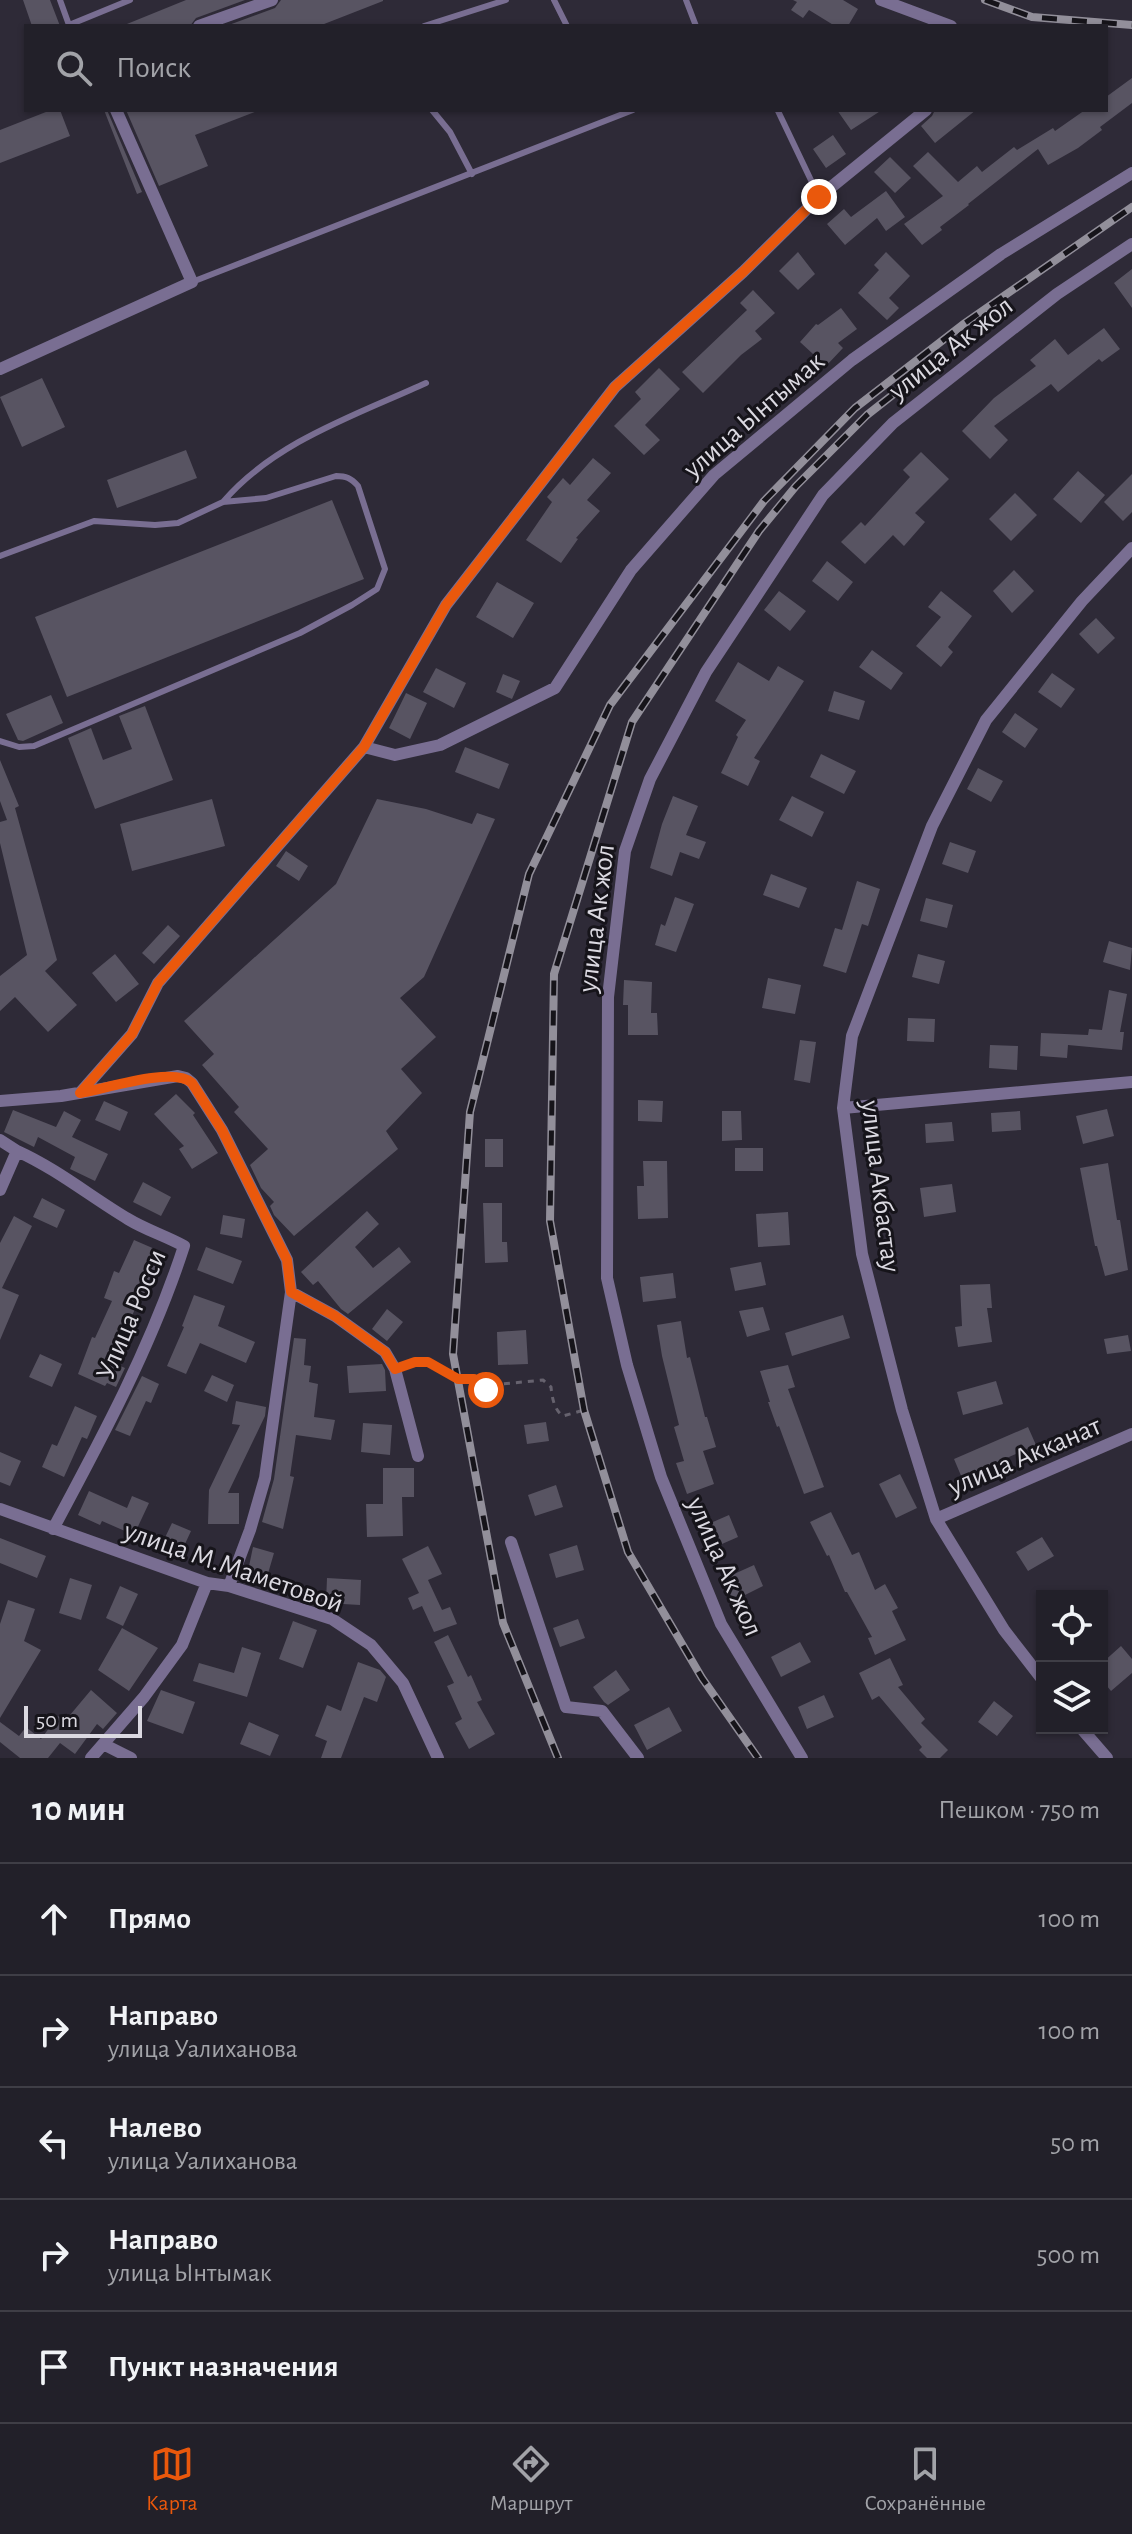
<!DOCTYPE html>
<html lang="ru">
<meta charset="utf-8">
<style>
:root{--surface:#222029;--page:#2e2d35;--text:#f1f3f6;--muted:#a2a3a8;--line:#3f3e46;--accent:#ea580c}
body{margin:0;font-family:"Alegreya Sans",sans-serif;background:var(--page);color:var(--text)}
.controls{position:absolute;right:24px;bottom:24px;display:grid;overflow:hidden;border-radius:0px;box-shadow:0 2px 6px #0004}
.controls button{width:72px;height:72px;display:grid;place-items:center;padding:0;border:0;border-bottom:2px solid var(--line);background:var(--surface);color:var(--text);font:40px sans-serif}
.scale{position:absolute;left:24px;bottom:20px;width:118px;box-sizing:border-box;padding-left:8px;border:4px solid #dbd9e1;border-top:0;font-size:22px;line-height:28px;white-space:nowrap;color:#dbd9e1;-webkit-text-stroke:6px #16141a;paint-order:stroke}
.stop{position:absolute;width:24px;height:24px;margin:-18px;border:6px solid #ea580c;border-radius:50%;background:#fff}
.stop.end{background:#ea580c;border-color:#fff;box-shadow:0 2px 8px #0008}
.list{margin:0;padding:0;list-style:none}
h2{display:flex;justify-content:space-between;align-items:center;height:104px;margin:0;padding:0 32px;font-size:34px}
h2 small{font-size:26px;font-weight:400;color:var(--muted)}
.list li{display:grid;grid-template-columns:52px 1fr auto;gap:24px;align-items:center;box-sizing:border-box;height:112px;padding:0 32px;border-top:2px solid var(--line)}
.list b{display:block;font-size:30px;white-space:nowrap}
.list p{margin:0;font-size:26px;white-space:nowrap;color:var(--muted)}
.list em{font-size:26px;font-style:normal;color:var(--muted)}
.icon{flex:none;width:44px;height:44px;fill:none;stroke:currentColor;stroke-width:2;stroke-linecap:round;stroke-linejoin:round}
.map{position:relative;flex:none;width:1132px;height:1758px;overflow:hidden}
.search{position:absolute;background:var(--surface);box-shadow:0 2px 6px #0004;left:24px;right:24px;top:24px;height:88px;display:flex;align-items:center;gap:20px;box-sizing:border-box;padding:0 28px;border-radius:0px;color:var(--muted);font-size:30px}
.sheet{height:664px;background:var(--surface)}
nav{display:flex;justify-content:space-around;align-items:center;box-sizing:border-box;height:112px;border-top:2px solid var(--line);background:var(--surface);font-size:22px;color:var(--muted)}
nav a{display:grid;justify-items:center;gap:4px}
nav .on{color:var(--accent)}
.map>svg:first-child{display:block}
</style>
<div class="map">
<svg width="1132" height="1758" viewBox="0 0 1132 1758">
<rect width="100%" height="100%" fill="#2e2a37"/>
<path fill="#585462" d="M23 0H50L60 26H32Z
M186 0H245L196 18 190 26H122Z
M281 0H383V1L319 26H226L275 8Z
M793 0H843L858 9 848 26H835L809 10 803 18 791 10 797 2Z
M1132 78V103L1100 127 1102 130 1078 148 1048 165 1038 149 968 204 969 205 940 227 942 230 922 245 904 224 943 196 913 166 928 152 958 182 977 166 982 172 1014 147 1017 150 1053 128 1055 131 1085 110H1106V97Z
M51 110H60L70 136 0 163V130Z
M104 110H107L142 192 137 194Z
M126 110H257V111L195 135 208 166 159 186Z
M837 110H882L851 130Z
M935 110H976L935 143 921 126 932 116Z
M833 135 846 154 826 168 813 149Z
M890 157 911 178 895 193 874 172Z
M886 191 905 217 886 231 877 218 845 245 827 224 844 209 851 217Z
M798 252 815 274 798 290 779 271Z
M886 252 910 276 889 298 899 308 887 320 858 293 879 270 874 265Z
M1132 269V308L1114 283Z
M753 290 775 313 755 331 762 339 741 355 703 393 682 372 747 310 740 303Z
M841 308 857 329 838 343 843 348 826 366 800 342 816 324 818 325Z
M1104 328 1120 349 1102 362 1099 359 1058 392 1051 384 994 426 1008 440 990 459 962 431 994 398 1036 366 1030 360 1055 339 1068 355Z
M659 368 680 389 645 425 660 440 644 455 614 426 641 399 635 392Z
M42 378 65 427 22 447 0 397Z
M186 450 197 478 117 508 107 480Z
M921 452 949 479 915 513 925 522 904 546 893 535 865 564 841 542 861 522 865 526 910 477 903 470Z
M593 458 611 473 587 500 600 511 576 538 578 539 561 563 526 540 552 502 547 497 563 478 570 485Z
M1078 471 1105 495 1081 523 1053 499Z
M1132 474V512L1123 521 1104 502Z
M1015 493 1037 515 1011 541 989 519Z
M332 500 364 579 67 697 35 617Z
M827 561 853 582 838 601 812 581Z
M1014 570 1034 591 1012 613 993 591Z
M497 582 534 603 513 638 476 617Z
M779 591 806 611 790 631 764 610Z
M941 591 972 616 948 647 953 652 941 667 916 646 941 617 928 607Z
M1096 618 1115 638 1098 654 1079 634Z
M872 650 903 673 891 690 859 667Z
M738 662 769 681 778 666 804 681 754 758 760 761 748 786 721 773 738 737 736 735 746 720 715 701Z
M436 668 466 683 454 708 423 692Z
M1052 673 1075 689 1061 708 1038 692Z
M503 674 520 681 512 699 496 692Z
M834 691 865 701 859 720 828 711Z
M406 693 427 703 410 739 389 728Z
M51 695 63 723 23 741 18 740 6 714Z
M145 706 173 780 95 809 68 738 91 728 103 760 132 749 119 716Z
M1015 713 1038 729 1025 748 1002 732Z
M465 747 509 764 499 789 455 772Z
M821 754 856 771 844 794 810 777Z
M0 760 19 806 15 808 57 960 45 971 77 1005 48 1032 15 997 0 1011V976L27 955 0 843V822L7 820 0 801Z
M978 768 1003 781 991 802 967 789Z
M673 796 698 806 686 835 706 842 699 859 680 852 672 876 650 868 662 824Z
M792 796 824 812 812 837 779 820Z
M212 799 225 846 132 871 120 824Z
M377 799 426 809 472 824 477 813 495 819 424 977 400 998 436 1037 401 1069 422 1093 386 1131 398 1149 294 1236 274 1215 270 1206 274 1202 261 1188 250 1165 268 1149 234 1112 239 1107 202 1065 214 1054 184 1021 336 884Z
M950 842 976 851 968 873 942 864Z
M286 851 308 866 299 881 276 866Z
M771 874 807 888 799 908 763 895Z
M857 881 880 889 868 926 862 924 846 973 823 966 835 928 842 930Z
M675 897 694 904 676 952 655 945 661 924 665 926Z
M926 898 953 905 947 928 920 921Z
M168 925 180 936 154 964 142 953Z
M1109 941 1132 948 1130 970 1103 962Z
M115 954 139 984 116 1002 92 973Z
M918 954 945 961 939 984 912 977Z
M768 978 801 985 795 1014 762 1008Z
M624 980 652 982 651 1013H657L658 1035H628V1005H623Z
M1109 990 1127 994 1120 1032H1124L1122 1050 1068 1045 1067 1058 1040 1056 1041 1033 1088 1035 1089 1029 1102 1030Z
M908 1018 935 1019 934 1042 907 1041Z
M800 1040 816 1042 810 1083 794 1080Z
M990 1045 1018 1046 1017 1070 989 1068Z
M176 1094 195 1113 193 1115 218 1153 192 1169 179 1149 184 1146 154 1114Z
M638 1100 663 1101 662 1122 638 1121Z
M104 1101 128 1112 120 1131 95 1120Z
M1107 1109 1114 1136 1083 1144 1076 1116Z
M13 1110 56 1127 64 1111 81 1120 72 1137 108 1154 95 1181 70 1169 75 1157 38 1137 34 1147 4 1132Z
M722 1111H741L742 1140 722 1141Z
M1020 1111 1021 1130 992 1132 991 1113Z
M952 1122 954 1141 926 1143 925 1124Z
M485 1139H503V1167H485Z
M735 1148H763V1171H735Z
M643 1161H667L668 1218 638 1219 637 1186H644Z
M1108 1163 1117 1220H1120L1128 1270 1105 1276 1097 1246H1095L1080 1168Z
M143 1182 171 1197 161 1216 133 1202Z
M952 1184 956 1212 924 1217 920 1188Z
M42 1198 65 1210 57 1228 33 1217Z
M483 1203H502V1242H507L508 1262 485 1263Z
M367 1211 379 1224 355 1247 373 1268 399 1247 411 1262 348 1314 341 1309 318 1281 313 1285 301 1272Z
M788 1212 790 1245 758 1247 756 1214Z
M223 1215 245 1219 242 1238 220 1234Z
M14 1216 32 1226 2 1288 19 1295 0 1340V1243Z
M134 1240 164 1253 156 1271 153 1270 138 1310 135 1309 118 1348 122 1350 116 1364 125 1368 116 1387 107 1383 105 1386 78 1374 92 1337 95 1338 112 1301 104 1298 114 1271 119 1273Z
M206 1247 242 1261 233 1284 197 1270Z
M761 1262 766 1285 735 1291 730 1268Z
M673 1273 676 1298 643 1302 640 1277Z
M990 1284 992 1308H987L992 1342 958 1347 955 1327 962 1326 960 1285Z
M194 1295 225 1306 218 1326 255 1342 246 1363 200 1343 186 1374 167 1366 184 1327 182 1326Z
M763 1307 770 1330 747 1337 739 1311Z
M387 1309 403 1322 387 1341 372 1329Z
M843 1315 850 1338 792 1356 785 1333Z
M681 1321 687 1358 690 1357 705 1417H707L716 1447 703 1451 714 1484 687 1494 676 1463 684 1461 674 1427 679 1425 662 1356 657 1325Z
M526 1330 528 1364 498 1365 497 1332Z
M1128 1335 1131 1351 1107 1354 1104 1339Z
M294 1338 306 1339 304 1365 311 1366 309 1382 318 1384 314 1417 335 1420 331 1440 296 1435 290 1476 294 1477 283 1529 262 1522 274 1479Z
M40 1354 62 1364 52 1387 29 1377Z
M382 1364 385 1370 386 1391 349 1393 347 1366Z
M788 1365 795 1387 788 1389 824 1487 804 1494 779 1426 777 1427 768 1402H770L760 1371Z
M212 1375 234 1385 227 1402 204 1391Z
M142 1376 159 1384 151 1403 146 1401 130 1436 115 1430Z
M996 1381 1003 1404 963 1415 957 1392Z
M236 1401 266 1407 265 1416 228 1493H239V1524H208L209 1490 240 1425 232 1424Z
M75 1406 97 1416 87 1439 82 1437 64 1477 42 1467 52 1444 57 1446Z
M546 1422 549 1441 527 1444 524 1425Z
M363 1423 392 1425 390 1455 361 1452Z
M1028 1427 1036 1445 962 1478 954 1459Z
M0 1452 21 1461 10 1486 0 1482Z
M383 1468H414V1497H402L403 1536 367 1537 366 1504H383Z
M900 1474 917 1508 896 1518 879 1484Z
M556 1485 563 1507 535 1516 528 1495Z
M89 1491 127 1508 132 1496 149 1503 134 1535 102 1521 100 1525 78 1515Z
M831 1512 852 1555 859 1552 875 1590 885 1584 898 1608 892 1611 906 1640 875 1655 868 1638 872 1637 847 1592H845L829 1555 827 1556 810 1522Z
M729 1515 738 1537 715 1547 706 1525Z
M172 1523 191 1531 178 1559 159 1550Z
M1042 1537 1054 1556 1028 1571 1016 1552Z
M0 1538 46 1556 37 1578 0 1563Z
M577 1545 584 1570 556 1578 549 1554Z
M428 1546 442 1574 428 1580 442 1610 450 1607 457 1624 434 1632 422 1606 413 1610 408 1598 419 1593 402 1559Z
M253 1547 274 1553 267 1577 248 1571Z
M754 1565 763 1586 733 1601 723 1579Z
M70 1578 92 1585 81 1620 59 1613Z
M327 1578 361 1580 360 1605 326 1603Z
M120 1586 138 1594 123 1626 106 1618Z
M8 1600 35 1609 24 1641 41 1650 0 1718V1624Z
M578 1619 585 1638 560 1647 553 1628Z
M293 1621 317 1630 303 1668 279 1659Z
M122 1628 158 1648 129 1691 98 1670Z
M448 1635 468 1677 471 1675 482 1700 477 1702 495 1734 469 1749 455 1723 462 1719 447 1686 454 1683 434 1642Z
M800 1642 811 1662 781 1677 771 1657Z
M1121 1646 1132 1659V1673L1111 1691 1102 1680V1663Z
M242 1647 261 1653 247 1697 193 1681 199 1663 234 1673Z
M890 1658 903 1685 898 1687 925 1719 921 1723 948 1750 940 1758H927L919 1750 922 1747 879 1696 872 1700 859 1673Z
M358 1662 380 1670 386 1677 377 1702 364 1697 341 1758H321L327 1741 315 1736 327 1705 341 1711Z
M616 1670 630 1690 608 1705 604 1702 593 1687Z
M91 1690 117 1713 103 1729 97 1724 75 1754 60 1743 48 1758H20L0 1742V1722L19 1736 26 1727 41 1739 58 1716 65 1721Z
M161 1690 195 1702 183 1734 147 1721Z
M824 1695 834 1717 807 1729 798 1707Z
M994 1701 1013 1716 997 1736 978 1722Z
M669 1707 682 1731 647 1750 634 1725Z
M249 1722 279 1735 270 1756 240 1744Z"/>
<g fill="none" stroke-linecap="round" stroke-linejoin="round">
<path stroke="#66626e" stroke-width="3" stroke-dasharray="6 6" stroke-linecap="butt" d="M407 1365 428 1362 458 1379 467 1377 474 1379 492 1391 502 1384 543 1380 551 1387C552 1397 554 1410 563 1416L584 1410"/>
<path stroke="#796e92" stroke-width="6" d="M60 0 69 25 130 0
M554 0 567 26
M686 0 696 26
M424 26 506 0
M432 110 450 132 472 174
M778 111 819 197
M192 282 633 110
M223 502C274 442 356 415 426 383
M0 556 94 521 155 525 178 523 223 502 266 498 336 476C346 476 351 478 358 486L385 569 377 589 352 605 300 633 34 746 19 747 0 741"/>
<path stroke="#796e92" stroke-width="12" d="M881 0 951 26
M199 26 272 0
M0 369 192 282 116 110
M364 747 395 755 440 745 555 688 631 570 714 475 852 360 1001 254 1132 173
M80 1093 132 1034 158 983 364 747 446 605 615 387 743 272 819 197 926 110
M0 1101 61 1096 178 1076 186 1078 192 1083 222 1130 287 1260 291 1292 265 1478 250 1530 229 1586
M843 1108 1132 1082
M0 1140 17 1151 0 1190
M17 1151C57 1169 91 1197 128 1219 146 1230 166 1236 184 1246 152 1345 102 1438 53 1529
M291 1292 335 1316 385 1352 395 1369 418 1456
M0 1509 207 1583 229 1586 332 1619 371 1645 403 1683 438 1758
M936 1519 1132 1434
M511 1542 566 1707 602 1711 638 1758
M1042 1679 1004 1630 936 1519 902 1410 862 1254 843 1108 852 1036 932 826 986 720 1082 601 1132 548
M1081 1728 1107 1758
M103 1744 131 1758
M91 1758 144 1697 182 1645 207 1583
M802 1758 721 1624 661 1477 627 1365 607 1278 608 997 625 851 650 779 706 672 823 495 893 423 1057 294 1132 244"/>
<g stroke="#928f9a" stroke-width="8">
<path id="rail" d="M985 0 1032 17 1132 25
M558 1758 503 1623 453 1354 470 1112 529 874 610 705 764 501 855 408 965 323 1132 207
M758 1758 702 1678 628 1552 584 1410 550 1221 554 974 632 722 759 531 796 486 867 415 937 360"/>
</g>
<use href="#rail" stroke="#16141a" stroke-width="5" stroke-dasharray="15" stroke-linecap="butt"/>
</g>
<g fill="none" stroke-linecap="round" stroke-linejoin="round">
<path stroke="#ea580c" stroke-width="10" d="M486 1390 474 1379H458L428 1362H415L395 1369 385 1352 335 1316 291 1292 287 1260 222 1130 192 1083C173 1066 105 1089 80 1093L132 1034 158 983 364 747 446 605 615 387 743 272 819 197"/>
</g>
<g text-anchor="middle" stroke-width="6" stroke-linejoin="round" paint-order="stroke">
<g font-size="28" fill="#dbd9e1" stroke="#16141a">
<text transform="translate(950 347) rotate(-38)" y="10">улица Ак жол</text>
<text transform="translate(753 414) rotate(-41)" y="10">улица Ынтымак</text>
<text transform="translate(595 918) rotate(-83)" y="10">улица Ак жол</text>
<text transform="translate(882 1186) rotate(83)" y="10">улица Акбастау</text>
<text transform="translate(130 1314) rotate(-67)" y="10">Улица Росси</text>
<text transform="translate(1024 1455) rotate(-23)" y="10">улица Акканат</text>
<text transform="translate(234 1566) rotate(19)" y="10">улица М.Маметовой</text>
<text transform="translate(726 1566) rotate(66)" y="10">улица Ак жол</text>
</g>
</g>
</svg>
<div class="controls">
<button><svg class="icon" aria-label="locate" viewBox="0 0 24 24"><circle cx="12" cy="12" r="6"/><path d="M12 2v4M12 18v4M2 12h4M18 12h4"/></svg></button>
<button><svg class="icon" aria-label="layers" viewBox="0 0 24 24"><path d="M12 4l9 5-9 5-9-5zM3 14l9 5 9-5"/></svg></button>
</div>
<div class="scale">50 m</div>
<div class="stop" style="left:486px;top:1390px"></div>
<div class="stop end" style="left:819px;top:197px"></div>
<div class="search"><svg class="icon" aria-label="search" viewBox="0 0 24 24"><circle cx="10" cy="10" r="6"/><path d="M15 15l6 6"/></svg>Поиск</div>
</div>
<section class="sheet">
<h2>10 мин<small>Пешком · 750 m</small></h2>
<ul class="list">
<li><svg class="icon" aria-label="ahead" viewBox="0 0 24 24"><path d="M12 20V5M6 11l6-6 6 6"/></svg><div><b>Прямо</b></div><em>100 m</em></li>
<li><svg class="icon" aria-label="right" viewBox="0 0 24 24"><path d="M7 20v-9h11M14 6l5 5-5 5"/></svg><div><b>Направо</b><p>улица Уалиханова</p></div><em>100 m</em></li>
<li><svg class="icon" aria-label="left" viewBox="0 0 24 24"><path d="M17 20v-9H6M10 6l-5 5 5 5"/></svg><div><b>Налево</b><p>улица Уалиханова</p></div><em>50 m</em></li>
<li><svg class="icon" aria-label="right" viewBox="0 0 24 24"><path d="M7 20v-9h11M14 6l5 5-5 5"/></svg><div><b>Направо</b><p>улица Ынтымак</p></div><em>500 m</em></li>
<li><svg class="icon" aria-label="arrive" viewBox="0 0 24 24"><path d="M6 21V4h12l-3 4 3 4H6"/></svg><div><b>Пункт назначения</b></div></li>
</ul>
</section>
<nav>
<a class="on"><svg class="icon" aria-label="map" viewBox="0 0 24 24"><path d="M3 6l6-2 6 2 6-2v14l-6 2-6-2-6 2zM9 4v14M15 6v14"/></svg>Карта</a>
<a><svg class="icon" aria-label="directions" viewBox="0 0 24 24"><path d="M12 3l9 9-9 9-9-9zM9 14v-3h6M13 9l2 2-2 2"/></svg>Маршрут</a>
<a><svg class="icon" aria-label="saved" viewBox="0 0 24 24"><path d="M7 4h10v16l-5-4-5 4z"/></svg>Сохранённые</a>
</nav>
